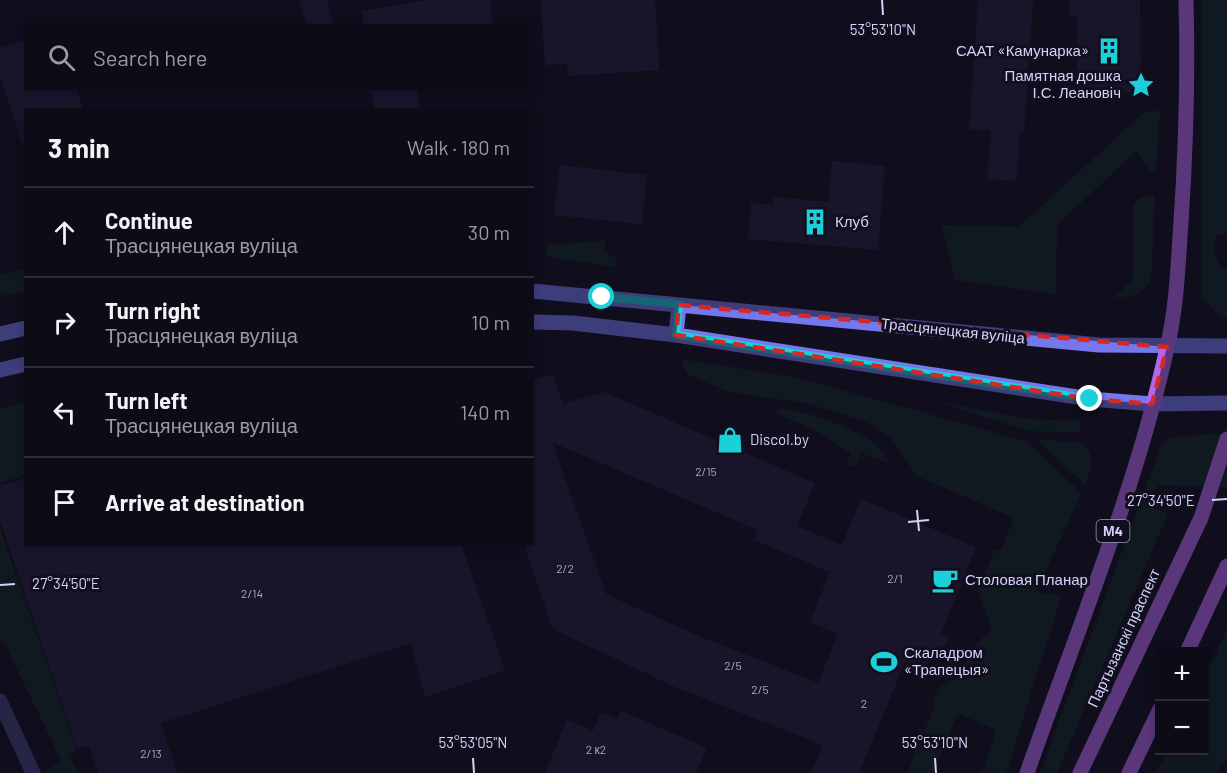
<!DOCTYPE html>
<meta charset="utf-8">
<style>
:root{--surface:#0d0b16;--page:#16141f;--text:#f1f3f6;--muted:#9a9ba1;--line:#2d2b35}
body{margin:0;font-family:Barlow,sans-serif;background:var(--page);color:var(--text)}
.controls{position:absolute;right:18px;bottom:18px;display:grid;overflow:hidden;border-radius:0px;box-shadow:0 3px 9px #0003}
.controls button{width:54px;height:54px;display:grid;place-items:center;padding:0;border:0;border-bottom:2px solid var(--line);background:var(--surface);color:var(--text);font:30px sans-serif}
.stop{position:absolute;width:18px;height:18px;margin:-14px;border:4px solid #1cd0da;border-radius:50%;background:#fff}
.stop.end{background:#1cd0da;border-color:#fff;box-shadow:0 2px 6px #0008}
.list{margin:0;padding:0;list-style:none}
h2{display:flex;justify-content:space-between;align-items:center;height:78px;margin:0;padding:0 24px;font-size:26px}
h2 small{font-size:20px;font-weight:400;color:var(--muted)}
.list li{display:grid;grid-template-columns:39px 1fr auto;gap:18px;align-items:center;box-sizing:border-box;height:90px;padding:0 24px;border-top:2px solid var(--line)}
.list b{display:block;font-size:22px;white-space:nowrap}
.list p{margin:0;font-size:20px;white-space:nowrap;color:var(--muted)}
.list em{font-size:20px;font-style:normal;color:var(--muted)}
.icon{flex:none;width:33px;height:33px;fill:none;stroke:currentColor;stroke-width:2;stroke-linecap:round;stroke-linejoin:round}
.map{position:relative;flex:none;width:1227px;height:773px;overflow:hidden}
.search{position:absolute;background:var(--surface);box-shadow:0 3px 9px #0003;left:24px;top:24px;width:510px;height:66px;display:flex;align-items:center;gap:15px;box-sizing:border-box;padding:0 21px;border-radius:0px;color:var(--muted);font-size:22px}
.panel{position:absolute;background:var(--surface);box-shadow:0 3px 9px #0003;left:24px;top:108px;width:510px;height:438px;border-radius:0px}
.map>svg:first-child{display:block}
</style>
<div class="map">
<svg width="1227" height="773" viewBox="0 0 1227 773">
<rect width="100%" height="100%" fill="#110f1e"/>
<path fill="#132725" d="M1201 0H1226L1227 3V233L1215 236V257L1219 264 1227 270V318L1216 313 1202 297Z
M1160 111 1156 171H1150L1136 151 1057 225 1056 294 955 280 942 225 1019 227 1141 115 1146 112Z
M1148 195H1155L1151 281 1139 294 1112 299 1133 280V207L1138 199Z
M605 241 604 253 616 258 617 267 548 257 546 245Z
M25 270V291L0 296V275Z
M681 359 803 379 1028 442 1081 493 1045 573 1034 583 1039 594 1052 593 1061 597 1006 773H982L996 730 958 713 933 773H907L916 752 911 750 920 728 925 730 936 703 932 701 939 687 960 677 973 648 992 628 978 590 995 550 1001 551 1014 518 917 476 892 439 877 427 861 420 806 403 730 392 687 374Z
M935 401 1029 419 1080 421V432L1028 431Z
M25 402V475L0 483V409Z
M780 408C811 413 878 432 889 463L861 453 858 462 852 467 847 464 851 453 817 431 774 412Z
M1227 433V487L1159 485 1151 495 1146 506 1168 513 1057 773H1040L1162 444 1172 437Z
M1037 439 1082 443C1096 457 1092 468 1085 485Z
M0 528 76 749 70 758 78 773H45L61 760 5 644 0 642Z
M1227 630V758L1216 773H1156L1167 751 1204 750 1205 675Z"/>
<path fill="#221d3c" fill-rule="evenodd" d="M299 0H327L333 26H307Z
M427 0H490L493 26H364L362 11Z
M541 0H655L659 70 568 76 567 64 545 65Z
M978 0H1033L1024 133H1020L1016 181 987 179 991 131 969 129Z
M1069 0H1140L1141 92H1077V16H1069Z
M26 40V88H76L83 110H26V143H22L0 75V48Z
M371 88H417L420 110H374Z
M832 161 885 166 878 250 748 239 751 203 773 205 774 197 828 202Z
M560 165 647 175 642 224 554 215Z
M553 374 563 404 604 392 815 483 797 526 842 545 861 499 976 547 941 634 949 637 942 654 933 651 925 670 905 662 859 773H811L823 745 675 687 553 629 524 544H532V380ZM552 442 758 530 754 540 830 572 810 622 838 634 818 683 694 634 606 594Z
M26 478V544H461L505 670 425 697 411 643 161 723 177 773H98L89 745 77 749 0 520V486Z
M621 711 707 748 696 773H545L567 720 593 731 601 712 617 719Z"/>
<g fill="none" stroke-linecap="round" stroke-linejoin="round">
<path stroke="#404077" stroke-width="15" d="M0 701 33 773"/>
<path stroke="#7577ed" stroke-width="15" d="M532 291 1099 345 1227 346
M532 322 573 323 676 335 1090 399 1152 404 1227 403
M0 334 26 328
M676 335 679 305
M0 370 26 364"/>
<path stroke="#b466eb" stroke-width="15" d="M1187 652 1227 566
M1027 773C1076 633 1135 493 1167 348 1177 306 1178 264 1181 222 1186 148 1188 74 1186 0
M1080 773 1201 518 1227 439
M1129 773 1160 709"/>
</g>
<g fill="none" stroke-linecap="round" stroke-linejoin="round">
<path stroke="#1cd0da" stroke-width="8" d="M602 297 679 304 676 335 1090 399"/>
</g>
<path d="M0 0H1227V773H0ZM679 305 1167 347 1152 404 1090 399 676 335Z" fill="#110f1e" fill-opacity=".55" fill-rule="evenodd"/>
<path fill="none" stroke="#d62828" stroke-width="4.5" stroke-dasharray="12 8" stroke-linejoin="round" d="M679 305 1167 347 1152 404 1090 399 676 335Z"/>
<path fill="none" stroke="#d4d2f9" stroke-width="2" d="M882 0 883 15M1212 500 1227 499M917 510 919 531M908 522 929 520M0 585 15 584M473 758 474 773M935 758 936 773"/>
<defs>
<g id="building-bare" transform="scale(2.07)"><path d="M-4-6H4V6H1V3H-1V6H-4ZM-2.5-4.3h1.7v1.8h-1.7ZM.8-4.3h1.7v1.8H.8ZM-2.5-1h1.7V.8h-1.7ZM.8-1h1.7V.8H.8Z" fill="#1cd0da" stroke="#110f1e" stroke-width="2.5" paint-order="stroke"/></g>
<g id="sight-bare" transform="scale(2.07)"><path d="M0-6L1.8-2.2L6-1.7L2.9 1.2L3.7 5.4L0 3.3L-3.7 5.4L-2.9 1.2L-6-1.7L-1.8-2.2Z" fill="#1cd0da" stroke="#110f1e" stroke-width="2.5" paint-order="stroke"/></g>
<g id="shop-bare" transform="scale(2.07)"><path d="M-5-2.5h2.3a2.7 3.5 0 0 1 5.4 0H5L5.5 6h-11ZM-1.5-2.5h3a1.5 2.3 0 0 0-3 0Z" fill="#1cd0da" stroke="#110f1e" stroke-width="2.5" paint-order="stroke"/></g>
<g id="cafe-bare" transform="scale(2.07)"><path d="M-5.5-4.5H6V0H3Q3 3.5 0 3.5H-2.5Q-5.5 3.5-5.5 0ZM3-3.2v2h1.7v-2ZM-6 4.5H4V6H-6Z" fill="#1cd0da" stroke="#110f1e" stroke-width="2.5" paint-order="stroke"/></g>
<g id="stadium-bare" transform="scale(2.07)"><path d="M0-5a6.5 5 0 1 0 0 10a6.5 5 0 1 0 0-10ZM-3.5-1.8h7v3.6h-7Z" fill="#1cd0da" stroke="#110f1e" stroke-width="2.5" paint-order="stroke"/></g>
</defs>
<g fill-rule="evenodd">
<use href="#building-bare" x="1109" y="51"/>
<use href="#sight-bare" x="1141" y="85"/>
<use href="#building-bare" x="815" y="222"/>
<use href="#shop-bare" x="730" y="440"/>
<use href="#cafe-bare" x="945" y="580"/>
<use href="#stadium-bare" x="884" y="662"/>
</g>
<g text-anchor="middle" stroke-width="6" stroke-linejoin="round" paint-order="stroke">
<g font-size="12" fill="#a8a5ca">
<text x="706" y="476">2/15</text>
<text x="565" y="573">2/2</text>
<text x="895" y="583">2/1</text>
<text x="252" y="598">2/14</text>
<text x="733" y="670">2/5</text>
<text x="760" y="694">2/5</text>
<text x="864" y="708">2</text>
<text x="596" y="754">2 к2</text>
<text x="151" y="758">2/13</text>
</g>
<rect fill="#110f1e" stroke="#9a98b7" stroke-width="1.5" x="1096.5" y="520" width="33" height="22" rx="4.5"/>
<g font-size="14" font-weight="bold" fill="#d4d2f9">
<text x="1113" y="536">М4</text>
</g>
<g font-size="15" fill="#d4d2f9" stroke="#110f1e" text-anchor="start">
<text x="1089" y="56" text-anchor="end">СААТ «Камунарка»</text>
<text x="1121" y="81" text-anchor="end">Памятная дошка<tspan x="1121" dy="17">І.С. Леановіч</tspan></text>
<text x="835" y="227">Клуб</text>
<text x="750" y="445">Discol.by</text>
<text x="965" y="585">Столовая Планар</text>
<text x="904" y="658">Скаладром<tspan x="904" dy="17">«Трапецыя»</tspan></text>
</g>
<g font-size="15" fill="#d4d2f9" stroke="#110f1e">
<text transform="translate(953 331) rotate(6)" y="5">Трасцянецкая вуліца</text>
<text transform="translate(1124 638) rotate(-65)" y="5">Партызанскі праспект</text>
</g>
</g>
<g font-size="15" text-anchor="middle" fill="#d4d2f9" stroke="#110f1e" stroke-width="6" stroke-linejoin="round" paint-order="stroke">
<text x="883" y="35">53°53'10"N</text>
<text x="1161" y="506">27°34'50"E</text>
<text x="66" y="589">27°34'50"E</text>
<text x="473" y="748">53°53'05"N</text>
<text x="935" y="748">53°53'10"N</text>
</g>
</svg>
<div class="controls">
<button>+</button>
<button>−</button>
</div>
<div class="stop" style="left:602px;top:297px"></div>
<div class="stop end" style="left:1090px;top:399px"></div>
<div class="search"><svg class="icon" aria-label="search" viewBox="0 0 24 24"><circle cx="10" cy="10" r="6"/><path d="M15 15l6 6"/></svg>Search here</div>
<section class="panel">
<h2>3 min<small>Walk · 180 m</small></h2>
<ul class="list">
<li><svg class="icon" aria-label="ahead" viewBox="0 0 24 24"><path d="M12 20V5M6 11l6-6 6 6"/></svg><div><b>Continue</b><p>Трасцянецкая вуліца</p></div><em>30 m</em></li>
<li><svg class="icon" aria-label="right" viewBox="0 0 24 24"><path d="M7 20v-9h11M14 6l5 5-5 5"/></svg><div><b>Turn right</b><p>Трасцянецкая вуліца</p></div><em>10 m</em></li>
<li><svg class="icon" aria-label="left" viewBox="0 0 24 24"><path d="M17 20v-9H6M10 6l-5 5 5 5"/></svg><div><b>Turn left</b><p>Трасцянецкая вуліца</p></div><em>140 m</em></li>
<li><svg class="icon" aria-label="arrive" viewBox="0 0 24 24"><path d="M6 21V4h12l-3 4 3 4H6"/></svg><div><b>Arrive at destination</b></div></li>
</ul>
</section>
</div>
